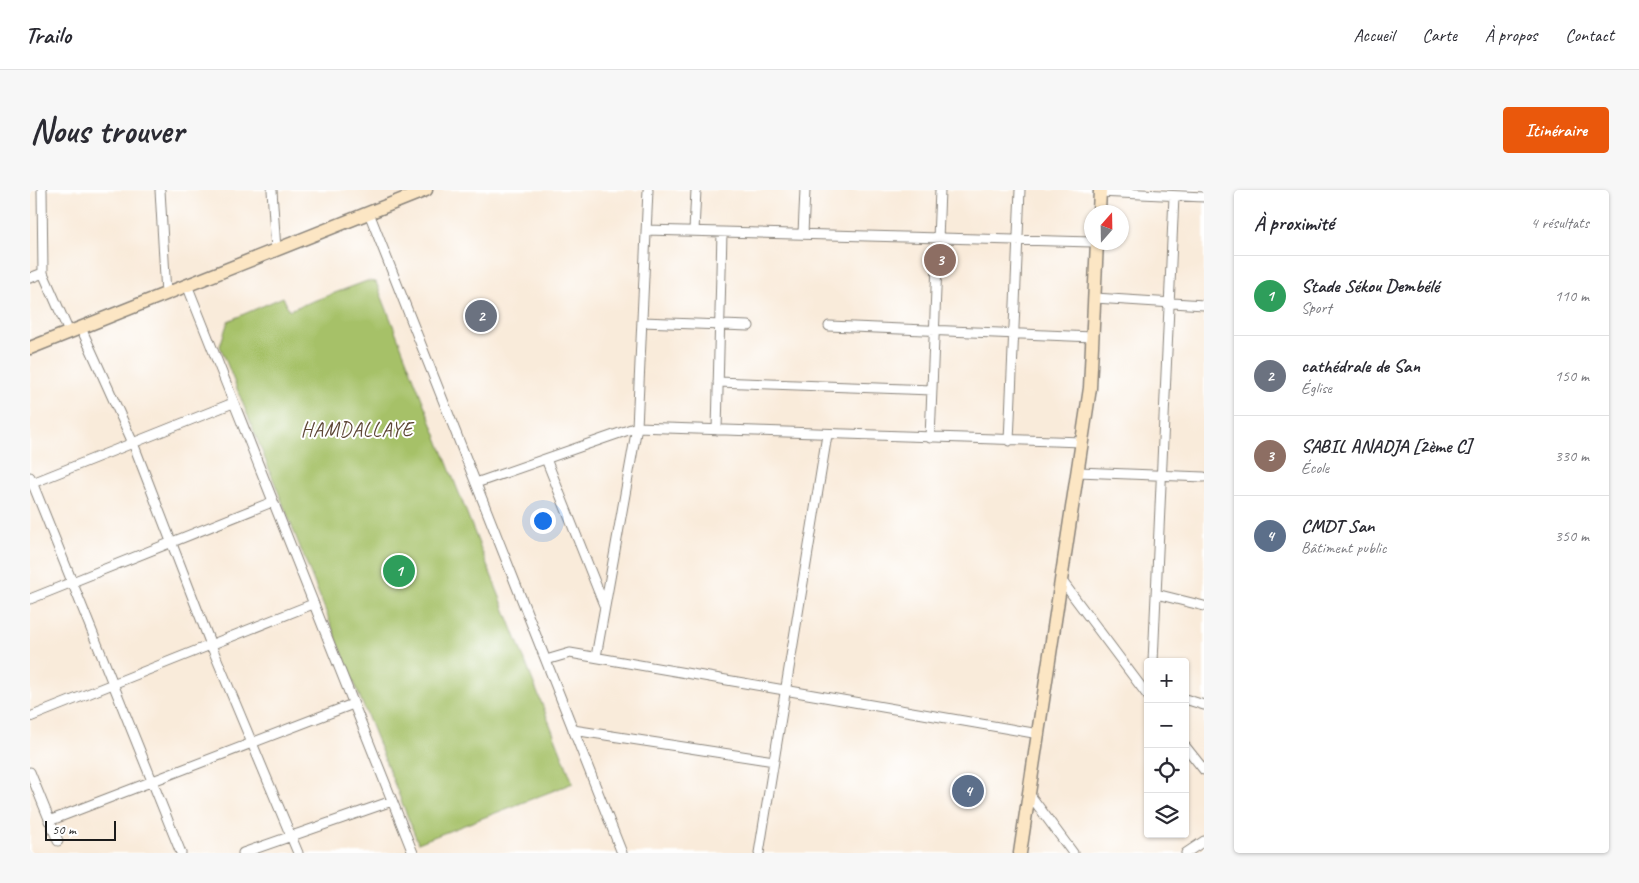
<!DOCTYPE html>
<html lang="fr">
<meta charset="utf-8">
<style>
:root{--surface:#fff;--page:#f7f7f7;--text:#2b2b33;--muted:#7c7c81;--line:#e1e1e2;--accent:#ea580c}
body{margin:0;font-family:Caveat,sans-serif;background:var(--page);color:var(--text)}
.controls{position:absolute;right:15px;bottom:15px;display:grid;overflow:hidden;border-radius:5px;box-shadow:0 1px 4px #0004}
.controls button{width:45px;height:45px;display:grid;place-items:center;padding:0;border:0;border-bottom:1px solid var(--line);background:var(--surface);color:var(--text);font:25px sans-serif}
.compass{position:absolute;left:1054px;top:15px;width:45px;height:45px;border-radius:50%;background:var(--surface);box-shadow:0 1px 4px #0004;rotate:20deg}
.scale{position:absolute;left:15px;bottom:12px;width:71px;box-sizing:border-box;padding-left:5px;border:2px solid #1c1c1c;border-top:0;font-size:14px;line-height:18px;white-space:nowrap;color:#1c1c1c;-webkit-text-stroke:4px #fff;paint-order:stroke}
.you{position:absolute;left:512px;top:330px;width:18px;height:18px;margin:-12px;border:4px solid #fff;border-radius:50%;background:#1a73e8;box-shadow:0 0 0 8px #1a73e833}
.badge{display:grid;place-items:center;width:32px;height:32px;border-radius:50%;background:var(--accent);color:#fff;font-size:16px;font-weight:700}
.pin{position:absolute;translate:-50% -50%;border:2px solid #fff;box-shadow:0 1px 5px #0006}
.list{margin:0;padding:0;list-style:none}
h2{display:flex;justify-content:space-between;align-items:center;height:65px;margin:0;padding:0 20px;font-size:21px}
h2 small{font-size:16px;font-weight:400;color:var(--muted)}
.list li{display:grid;grid-template-columns:32px 1fr auto;gap:15px;align-items:center;box-sizing:border-box;height:80px;padding:0 20px;border-top:1px solid var(--line)}
.list b{display:block;font-size:19px;white-space:nowrap}
.list p{margin:0;font-size:16px;white-space:nowrap;color:var(--muted)}
.list em{font-size:16px;font-style:normal;color:var(--muted)}
.icon{flex:none;width:28px;height:28px;fill:none;stroke:currentColor;stroke-width:2;stroke-linecap:round;stroke-linejoin:round}
.map{position:relative;flex:none;width:1174px;height:663px;overflow:hidden;border-radius:5px}
header{display:flex;align-items:center;gap:30px;box-sizing:border-box;height:70px;padding:0 25px;background:var(--surface);border-bottom:1px solid var(--line)}
header strong{font-size:24px}
nav{display:flex;gap:28px;margin-inline-start:auto;font-size:18px}
.intro{display:flex;align-items:center;justify-content:space-between;box-sizing:border-box;height:120px;padding:0 30px}
h1{margin:0;font-size:35px}
.button{padding:12px 22px;border-radius:5px;background:var(--accent);color:#fff;font-size:18px;font-weight:700}
main{display:flex;gap:30px;padding:0 30px}
aside{flex:1;background:var(--surface);border-radius:5px;box-shadow:0 1px 4px #0004}
.map>svg:first-child{display:block}
</style>
<header>
<strong>Trailo</strong>
<nav><a>Accueil</a><a>Carte</a><a>À propos</a><a>Contact</a></nav>
</header>
<div class="intro"><h1>Nous trouver</h1><a class="button">Itinéraire</a></div>
<main>
<div class="map">
<svg width="1174" height="663" viewBox="0 0 1174 663">
<rect width="100%" height="100%" fill="#fff"/>
<filter id="ink" filterUnits="userSpaceOnUse"><feTurbulence type="fractalNoise" baseFrequency=".02" numOctaves="2"/><feDisplacementMap in="SourceGraphic" scale="10" xChannelSelector="R" yChannelSelector="G"/><feConvolveMatrix kernelMatrix="1 2 1 2 8 2 1 2 1" color-interpolation-filters="sRGB"/></filter>
<filter id="wash" filterUnits="userSpaceOnUse"><feTurbulence type="fractalNoise" baseFrequency=".0096" numOctaves="4" result="noise"/><feDisplacementMap in="SourceGraphic" scale="20" xChannelSelector="R" yChannelSelector="G"/><feGaussianBlur stdDeviation="1.12" result="paint"/><feColorMatrix in="noise" values="0 0 0 0 0 0 0 0 0 0 0 0 0 0 0 0 0 1.4 0 .05"/><feComposite in="paint" operator="in"/></filter>
<g filter="url(#wash)">
<rect width="100%" height="100%" fill="#f9ebda"/>
<path fill="#a6c167" stroke="#616e42" d="M337 91 346 92 543 593 388 653 190 156 198 131 253 107 259 120Z"/>
</g>
<g filter="url(#ink)">
<g fill="none" stroke-linecap="round" stroke-linejoin="round">
<g stroke="#8a847b" stroke-width="11">
<path id="minor" d="M12 0 13 83 39 142
M130 0 136 104
M242 0 246 60
M1069 2 1174 7
M339 23 592 663
M616 40 1062 52
M664 41 666 0
M773 44 775 0
M0 88 13 83
M157 95 383 663
M1065 108 1174 115
M612 132 719 136
M799 136 1063 147
M51 138 103 253 181 455 268 663
M688 192 902 200
M687 240 692 42
M900 248 910 0
M979 251 990 0
M516 269 574 415
M1048 282 1174 287
M0 287 151 663
M446 293 607 237 1052 252
M0 294 203 213
M1032 391 1118 506
M1126 404 1174 416
M0 409 242 312
M566 467 607 237 618 0
M516 470 540 463 1009 544
M1123 472 1144 6
M1155 509 1174 515
M0 527 283 414
M543 540 744 571
M1155 556 1174 580
M0 582 28 651
M1000 605 1043 663
M19 631 323 514
M213 663 362 611
M729 663 797 245
M1156 663 1174 651"/>
</g>
<g stroke="#8a847b" stroke-width="15">
<path id="secondary" d="M1069 22 1070 0
M0 158 396 0
M990 663 1060 198 1067 52"/>
</g>
<use href="#minor" stroke="#fff" stroke-width="9"/>
<use href="#secondary" stroke="#fce6c4" stroke-width="12"/>
</g>
</g>
<g text-anchor="middle" stroke-width="4" stroke-linejoin="round" paint-order="stroke">
<g font-size="20" letter-spacing="1" fill="#5d4736" stroke="#fff">
<text x="327" y="246">HAMDALLAYE</text>
</g>
</g>
</svg>
<div class="controls">
<button>+</button>
<button>−</button>
<button><svg class="icon" aria-label="locate" viewBox="0 0 24 24"><circle cx="12" cy="12" r="6"/><path d="M12 2v4M12 18v4M2 12h4M18 12h4"/></svg></button>
<button><svg class="icon" aria-label="layers" viewBox="0 0 24 24"><path d="M12 4l9 5-9 5-9-5zM3 14l9 5 9-5"/></svg></button>
</div>
<svg class="compass" viewBox="-18 -18 36 36"><path d="M0-13l5 13h-10z" fill="#e53935"/><path d="M0 13l5-13h-10z" fill="#7c7c81"/></svg>
<div class="scale">50 m</div>
<div class="you"></div>
<div class="pin badge" style="left:369px;top:381px;background:#2e9e5b">1</div>
<div class="pin badge" style="left:451px;top:126px;background:#6b7280">2</div>
<div class="pin badge" style="left:910px;top:70px;background:#8d6e63">3</div>
<div class="pin badge" style="left:938px;top:601px;background:#5c6f8a">4</div>
</div>
<aside>
<h2>À proximité<small>4 résultats</small></h2>
<ul class="list">
<li><span class="badge" style="background:#2e9e5b">1</span><div><b>Stade Sékou Dembélé</b><p>Sport</p></div><em>110 m</em></li>
<li><span class="badge" style="background:#6b7280">2</span><div><b>cathédrale de San</b><p>Église</p></div><em>150 m</em></li>
<li><span class="badge" style="background:#8d6e63">3</span><div><b>SABIL ANADJA [2ème C]</b><p>École</p></div><em>330 m</em></li>
<li><span class="badge" style="background:#5c6f8a">4</span><div><b>CMDT San</b><p>Bâtiment public</p></div><em>350 m</em></li>
</ul>
</aside>
</main>
